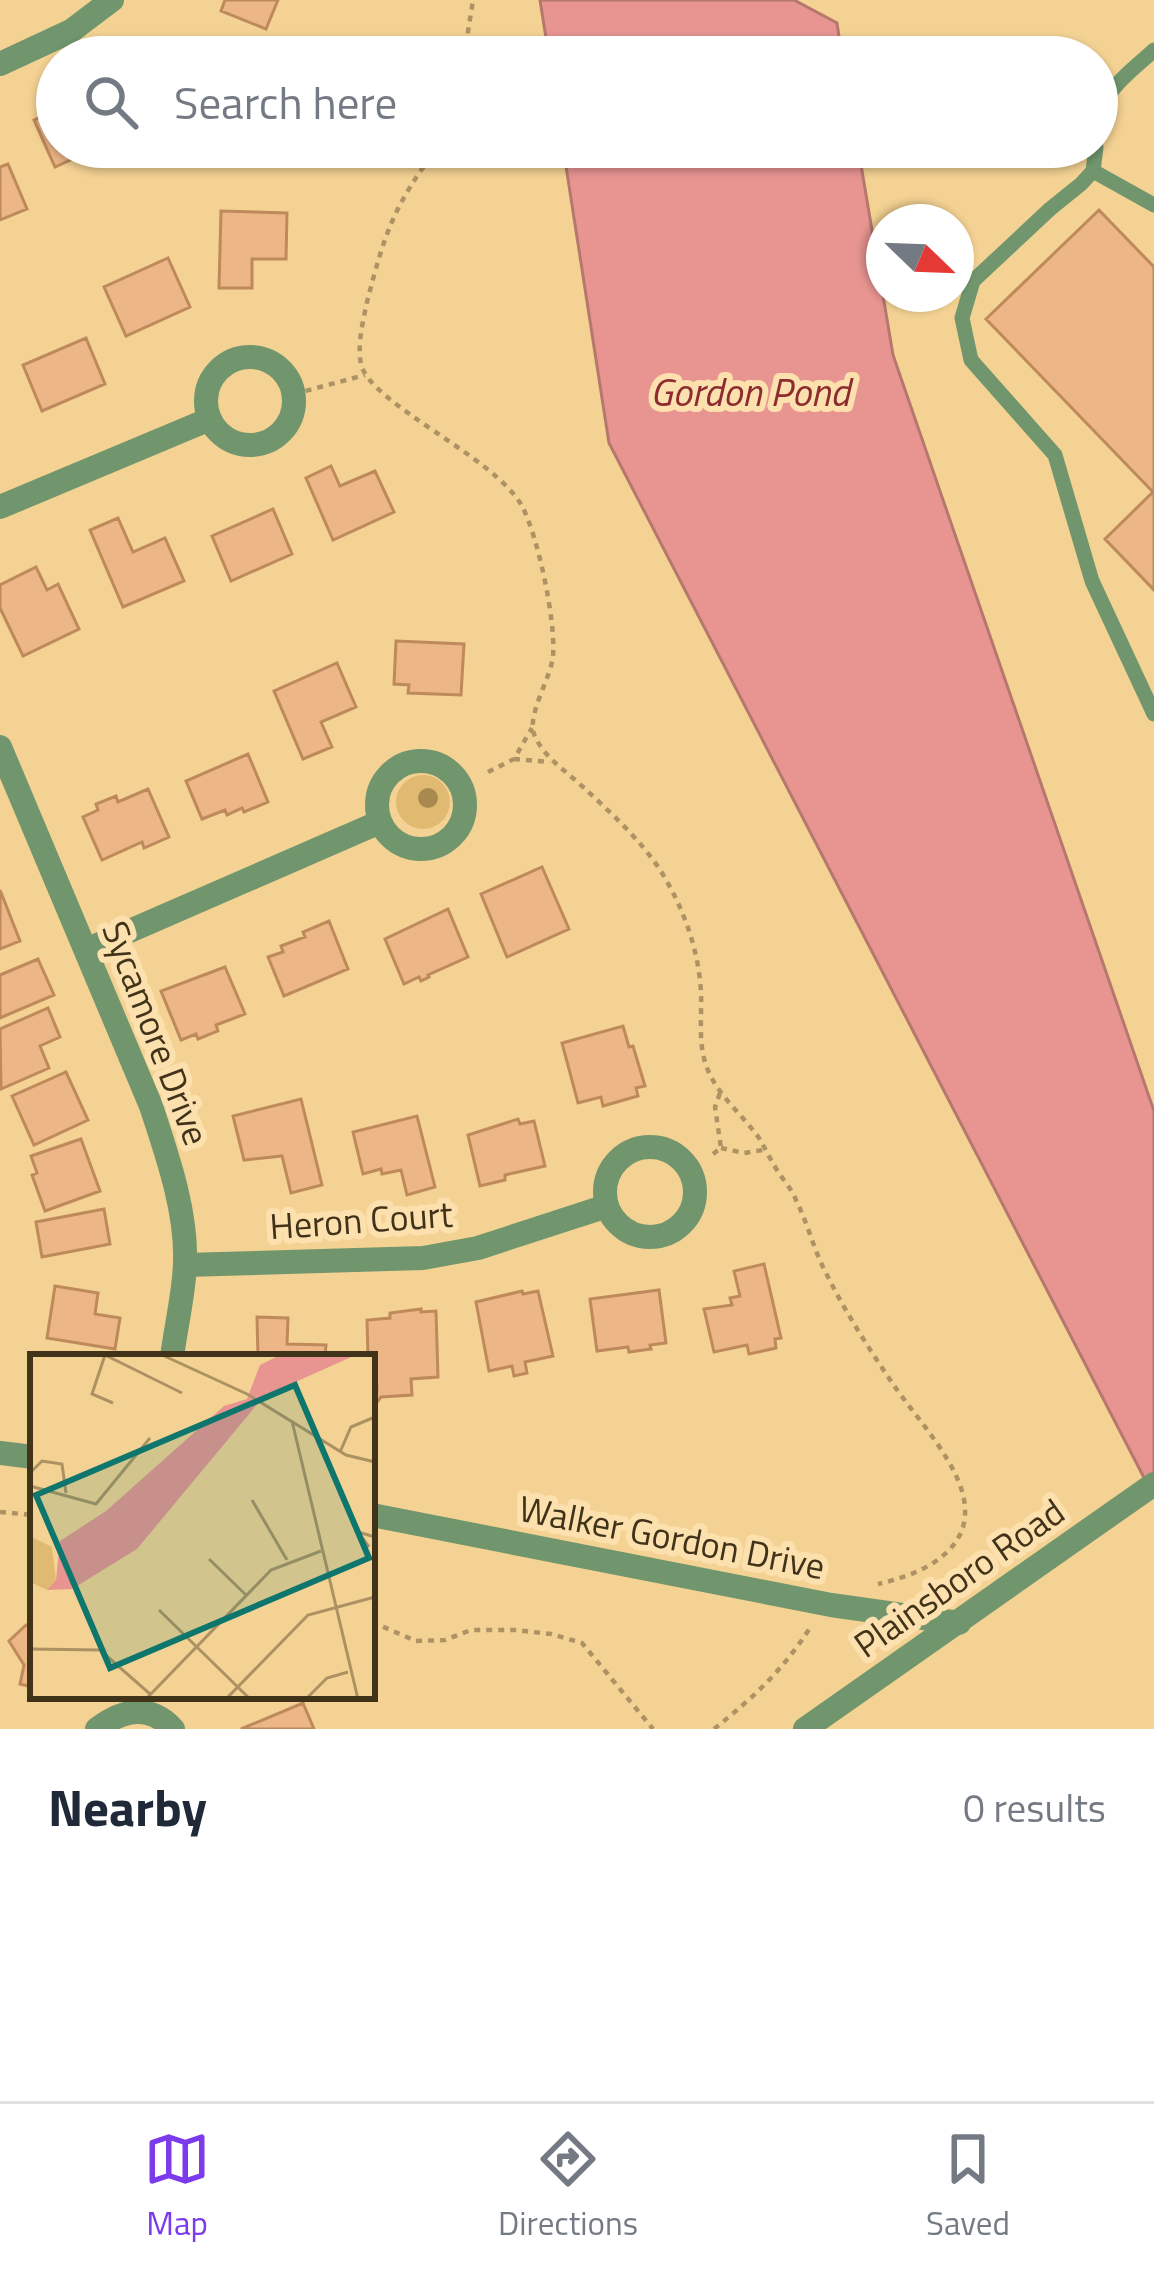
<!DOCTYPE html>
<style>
:root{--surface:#fff;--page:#f6f6f7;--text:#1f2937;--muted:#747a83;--line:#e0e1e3;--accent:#7c3aed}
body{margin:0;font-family:"Titillium Web",sans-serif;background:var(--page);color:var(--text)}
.compass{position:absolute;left:866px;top:204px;width:108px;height:108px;border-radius:50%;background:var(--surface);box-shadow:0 3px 9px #0004;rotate:113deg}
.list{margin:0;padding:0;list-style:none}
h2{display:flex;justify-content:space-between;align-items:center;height:156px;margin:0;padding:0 48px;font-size:51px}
h2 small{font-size:39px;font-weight:400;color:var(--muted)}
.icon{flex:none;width:66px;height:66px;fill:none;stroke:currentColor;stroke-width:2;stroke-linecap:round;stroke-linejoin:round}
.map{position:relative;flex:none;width:1154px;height:1729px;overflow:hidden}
.search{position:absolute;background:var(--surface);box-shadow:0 3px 9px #0004;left:36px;right:36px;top:36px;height:132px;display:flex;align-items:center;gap:30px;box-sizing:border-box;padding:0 42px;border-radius:66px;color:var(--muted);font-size:45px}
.sheet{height:372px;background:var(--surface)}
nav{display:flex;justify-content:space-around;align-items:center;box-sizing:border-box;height:168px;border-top:3px solid var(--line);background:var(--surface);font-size:33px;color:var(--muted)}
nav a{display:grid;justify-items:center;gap:6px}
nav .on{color:var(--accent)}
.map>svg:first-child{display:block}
</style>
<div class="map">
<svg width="1154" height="1729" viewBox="0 0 1154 1729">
<rect width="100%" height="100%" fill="#f4d293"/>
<path fill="#e1ba71" d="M396 802a27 27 0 1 1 54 0a27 27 0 1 1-54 0Z"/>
<path fill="#e89591" stroke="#b6786d" stroke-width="3" d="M540 0H794L837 23 842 57H549Z
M563 147H858L893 355 1154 1111V1497L609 443Z"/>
<path fill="#ecb686" stroke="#be8a5b" stroke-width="3" d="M225 0H278L266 29 221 11Z
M57 110V147H99L55 167 34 120Z
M8 164 27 209 0 220V167Z
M1099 210 1154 267V590L1105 539 1153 492 986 319Z
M221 211 287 213 286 259H252V288H219Z
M168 258 190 307 126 336 104 287Z
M86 338 105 384 42 411 23 365Z
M331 466 340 486 375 471 394 512 333 540 306 478Z
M273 509 292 554 231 581 212 536Z
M118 518 133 552 165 538 184 581 123 607 90 530Z
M36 567 47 590 58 584 79 629 23 656 0 608V585Z
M396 641 464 644 461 695 408 693 409 685 394 684Z
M337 663 356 707 321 722 332 747 303 759 274 691Z
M248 754 268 802 244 812 242 808 227 815 225 810 202 819 186 781Z
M148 789 169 837 144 848 142 842 102 860 83 817 98 810 96 804 116 796 118 802Z
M542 867 569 929 507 957 481 894Z
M0 890 20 941 0 949Z
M448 909 468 957 428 975 429 977 421 981 419 977 404 984 385 939Z
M329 921 348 969 284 996 268 957 283 952 281 946 305 937 303 932Z
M38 959 54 995 0 1018V975Z
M225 967 245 1014 216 1025 218 1031 198 1039 196 1034 181 1040 161 991Z
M48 1008 60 1037 40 1046 49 1068 1 1089 0 1029Z
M623 1026 629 1047 633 1046 645 1086 636 1088 638 1096 603 1106 601 1097 578 1103 562 1043Z
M66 1072 88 1120 34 1145 12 1096Z
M301 1099 322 1185 291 1193 282 1156 244 1160 233 1116Z
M417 1116 435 1187 407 1195 401 1170 382 1174 381 1169 363 1174 353 1132Z
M518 1119 520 1124 534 1121 545 1166 505 1175V1180L480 1186 468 1135Z
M81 1139 100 1191 45 1211 32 1175 37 1173 31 1156Z
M104 1209 110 1244 42 1257 36 1222Z
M764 1264 781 1338 775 1339 776 1348 749 1354 747 1345 714 1352 704 1309 732 1305 730 1298 740 1296 734 1271Z
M55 1286 98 1293 95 1314 120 1318 115 1349 47 1338Z
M659 1290 666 1343 650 1345 651 1349 629 1352 628 1347 597 1351 590 1299Z
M522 1291 523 1294 538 1291 553 1356 525 1362 527 1373 514 1376 512 1366 489 1371 476 1302Z
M421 1309V1312L436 1311 438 1377 411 1379 412 1395 381 1397 378 1401 373 1396V1391L377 1390 376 1375H372V1357H368L367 1320 390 1318V1313Z
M257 1317 288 1318 287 1344 326 1345 325 1357H258Z
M26 1625 33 1626V1687L20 1684 24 1665 9 1641Z
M303 1703 314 1729H241Z"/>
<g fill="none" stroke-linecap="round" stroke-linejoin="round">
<path stroke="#ad9363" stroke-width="4.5" stroke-dasharray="6 6" stroke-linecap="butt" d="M464 57 473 0
M438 147C394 205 385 232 367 302 363 321 357 345 361 364 370 404 494 456 522 506 538 536 556 622 553 656 551 678 527 714 534 734 543 757 565 770 583 787 610 812 642 841 662 873 684 909 699 951 701 993 702 1017 698 1042 706 1065 715 1093 742 1114 759 1138 765 1148 770 1159 777 1170 783 1180 792 1189 796 1200 808 1224 814 1251 827 1275 846 1313 869 1349 893 1384 915 1417 963 1466 965 1508 968 1555 915 1576 878 1584
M294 394 365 375
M514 759 550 762
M488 772 514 759 532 728
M721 1148 744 1153 763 1150
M713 1154 721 1148 715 1107 721 1090
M0 1512 33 1515
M372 1622 416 1641 445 1640 471 1630H515L551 1634 582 1643 653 1729
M714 1729C754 1697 782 1671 810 1628"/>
<path stroke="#71966d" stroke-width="15" d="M1097 131C1100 91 1126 76 1154 50
M1096 147 1093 171 1081 184 1050 209 973 281 962 318 971 360 1055 455 1092 581 1154 714
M1093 171 1154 205"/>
<path stroke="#71966d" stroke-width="24" d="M0 64 71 31 112 0
M206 401a44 44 0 1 1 88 0a44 44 0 1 1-88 0Z
M0 507 210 419
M0 747 151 1106C167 1155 187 1211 185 1263 184 1294 176 1326 172 1357
M377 805a44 44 0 1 1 88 0a44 44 0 1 1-88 0Z
M86 950 380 822
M605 1192a45 45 0 1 1 90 0a45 45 0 1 1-90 0Z
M185 1265 423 1258 478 1248 607 1206
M0 1453 33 1457
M372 1515 831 1605 959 1623
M97 1729C123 1709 150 1704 173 1729"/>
<path stroke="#71966d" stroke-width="24" d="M805 1729 1154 1484"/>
</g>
<circle fill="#a88a4f" cx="428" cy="798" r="10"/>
<g text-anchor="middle" stroke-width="12" stroke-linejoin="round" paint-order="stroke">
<g font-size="36" fill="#41331a" stroke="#fce0ae">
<text transform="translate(156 1033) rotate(69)" y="13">Sycamore Drive</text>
<text transform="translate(361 1220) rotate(-4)" y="13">Heron Court</text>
<text transform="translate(672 1537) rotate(11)" y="13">Walker Gordon Drive</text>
<text transform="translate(959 1578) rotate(-35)" y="13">Plainsboro Road</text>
</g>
<g font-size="39" font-style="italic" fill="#8d2c30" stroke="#fce0ae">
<text x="750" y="406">Gordon Pond</text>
</g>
</g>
<g transform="translate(30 1354)">
<rect width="345" height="345" fill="#f4d293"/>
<path d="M0 182 22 193 26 227 17 236 0 228Z" fill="#e1ba71"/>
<path d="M252 0H328L234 42 107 195 42 235 17 236 26 226 30 187 76 157 194 52 217 45 230 11Z" fill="#e89591"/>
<path fill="none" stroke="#ac9263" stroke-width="3" d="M73 0 152 39M130 0 217 40 316 101 345 108M75 1 62 40 83 49M262 67 328 345M310 98 321 73 345 63M0 119 12 107 32 110 36 139M0 132 66 150 120 84M222 146 257 206M345 184V226M339 193 328 178 345 183M179 205 216 241M129 256 220 345M0 295 70 296 120 340M116 345 241 216 291 197M196 345 278 261 345 243M276 345 297 324 318 318"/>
<path fill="#0f766e" fill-opacity="0.15" stroke="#0f766e" stroke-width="6" d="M265 31 339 204 80 314 6 141Z"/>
<rect width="345" height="345" fill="none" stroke="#41331a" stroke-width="6"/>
</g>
</svg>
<svg class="compass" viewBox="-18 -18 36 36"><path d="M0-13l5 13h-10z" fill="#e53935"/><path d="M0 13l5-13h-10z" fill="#747a83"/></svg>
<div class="search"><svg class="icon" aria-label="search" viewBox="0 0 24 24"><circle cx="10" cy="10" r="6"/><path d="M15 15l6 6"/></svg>Search here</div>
</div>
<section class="sheet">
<h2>Nearby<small>0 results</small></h2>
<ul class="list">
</ul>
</section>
<nav>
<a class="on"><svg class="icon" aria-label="map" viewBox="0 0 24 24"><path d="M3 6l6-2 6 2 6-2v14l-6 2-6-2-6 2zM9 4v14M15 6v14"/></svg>Map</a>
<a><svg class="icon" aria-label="directions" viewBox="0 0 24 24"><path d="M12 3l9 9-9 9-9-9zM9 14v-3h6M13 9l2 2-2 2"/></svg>Directions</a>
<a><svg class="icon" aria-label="saved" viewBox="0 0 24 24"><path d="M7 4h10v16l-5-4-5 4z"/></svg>Saved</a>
</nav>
